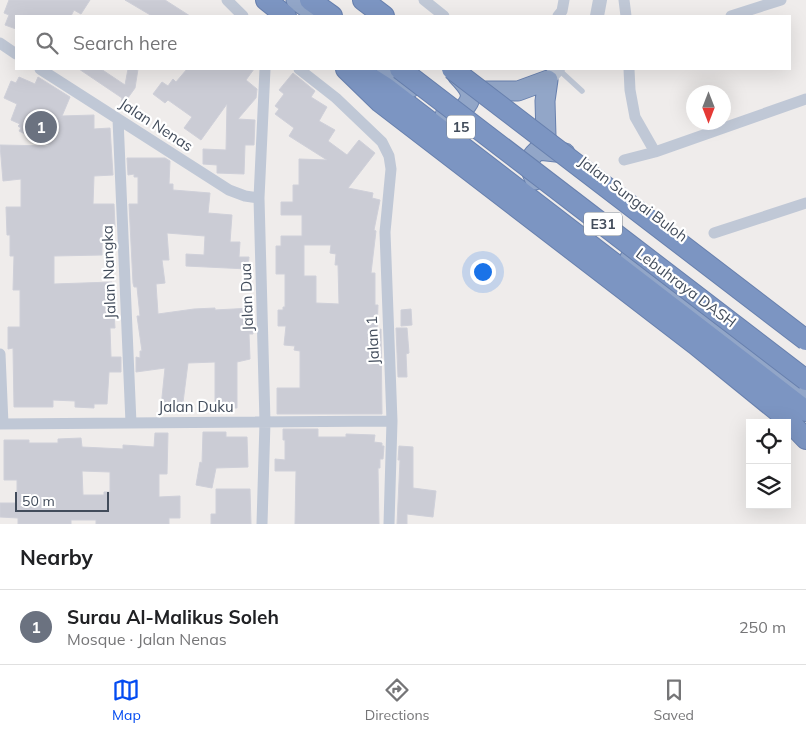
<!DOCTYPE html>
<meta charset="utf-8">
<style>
:root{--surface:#fff;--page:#f6f6f6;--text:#202124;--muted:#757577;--line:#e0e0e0;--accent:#034bf1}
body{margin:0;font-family:Mulish,sans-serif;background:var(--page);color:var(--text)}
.controls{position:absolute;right:15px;bottom:15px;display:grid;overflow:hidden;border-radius:0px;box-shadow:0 5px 20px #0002}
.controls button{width:45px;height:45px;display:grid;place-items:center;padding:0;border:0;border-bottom:1px solid var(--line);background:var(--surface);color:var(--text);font:25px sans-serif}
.compass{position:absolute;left:686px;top:85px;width:45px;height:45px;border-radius:50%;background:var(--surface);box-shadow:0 5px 20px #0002;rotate:180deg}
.scale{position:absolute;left:15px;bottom:12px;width:94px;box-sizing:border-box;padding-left:5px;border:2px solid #424c5b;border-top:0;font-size:14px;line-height:18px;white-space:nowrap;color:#424c5b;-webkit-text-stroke:4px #fff;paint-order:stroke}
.you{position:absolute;left:482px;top:271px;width:18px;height:18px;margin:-12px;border:4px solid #fff;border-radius:50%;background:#1a73e8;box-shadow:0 0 0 8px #1a73e833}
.badge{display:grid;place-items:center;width:32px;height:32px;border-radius:50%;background:var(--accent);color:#fff;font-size:16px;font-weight:700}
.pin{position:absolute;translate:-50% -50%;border:2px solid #fff;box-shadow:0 1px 5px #0006}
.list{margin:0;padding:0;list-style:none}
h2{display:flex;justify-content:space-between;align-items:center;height:65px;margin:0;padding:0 20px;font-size:21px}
h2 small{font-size:16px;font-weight:400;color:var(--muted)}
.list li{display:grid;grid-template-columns:32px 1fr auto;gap:15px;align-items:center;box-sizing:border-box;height:75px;padding:0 20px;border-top:1px solid var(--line)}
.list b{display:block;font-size:19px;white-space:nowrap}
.list p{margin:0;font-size:16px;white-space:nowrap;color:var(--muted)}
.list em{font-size:16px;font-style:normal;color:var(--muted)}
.icon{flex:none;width:28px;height:28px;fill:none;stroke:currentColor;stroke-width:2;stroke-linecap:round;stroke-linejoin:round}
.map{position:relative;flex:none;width:806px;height:524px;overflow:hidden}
.search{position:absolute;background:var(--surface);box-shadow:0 5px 20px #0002;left:15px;right:15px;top:15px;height:55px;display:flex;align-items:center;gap:12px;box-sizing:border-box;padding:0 18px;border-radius:0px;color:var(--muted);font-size:19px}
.sheet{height:140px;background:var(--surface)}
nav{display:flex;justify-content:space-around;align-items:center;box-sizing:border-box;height:70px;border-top:1px solid var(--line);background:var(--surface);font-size:14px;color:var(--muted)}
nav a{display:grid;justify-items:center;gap:2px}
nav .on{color:var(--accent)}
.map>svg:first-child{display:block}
</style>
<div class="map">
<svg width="806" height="524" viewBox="0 0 806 524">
<rect width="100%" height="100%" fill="#efeceb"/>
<path fill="#cbccd5" stroke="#cfd0d9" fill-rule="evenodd" d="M9 0H90L81 14 74 10 71 16H16V29L5 25 9 15 4 13Z
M125 0H165L190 16H152Z
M79 69H101L125 85 128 69H138L135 88 120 109 122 98Z
M187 69H254L246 80 257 89 256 98 238 119 255 120 254 145H245L244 174 217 173V165L203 164V149L226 150 227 104 201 140 184 128 192 117 168 100 165 103 153 94 162 82 168 86 173 79 176 82Z
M293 73 315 91 311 97 327 107 319 121 335 130 328 141 347 155 359 140 375 153 348 188 373 193 372 198 380 200 374 230 376 231 371 273H375V305H378L377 330 381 329 382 414H277V388H300V351L294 350 295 346 284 345 286 326H278V310H283V307H285V274H276V246H281V236H302V215H281V202H293V185H299V159L327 160 289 136 294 128 275 114 279 109 275 106 284 94 279 90ZM304 245H331L330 253 336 254 335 265H338L339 304 316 303V276H304Z
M19 77 35 84 38 77 70 97 62 116 94 115V129L110 128 113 175 94 176 93 204H114L115 227H102V255L54 256V284L112 282 115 328H110L111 357H121V372H109L107 404H94V408L75 407V401L53 400V407H14L13 348 8 349V327H20V290H13L14 256H10V235H7L6 207H21V179L3 181 0 145 50 146 19 131 21 128 18 126 20 124 11 120 17 104 4 98 11 81 16 83Z
M127 158H165L170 161 169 184H173V190L210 193 208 213 232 215 230 242H240L239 257H249L248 269 186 266V254L204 255 205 236 167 233 169 260H162L165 283 156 284 158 314 194 309 215 308V310L252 308 253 334H249L250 359 237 362V408H215V362L188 363 182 410 161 407 165 368 136 372V357L140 358V351H142L137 316H140L137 287H134L133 283 129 204H138V177H134V174L128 175Z
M411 309 412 325 401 326V310Z
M396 328H407L409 353 406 354 407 377H398Z
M283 429H318V437H346V434L375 435 374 442 382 443V446H384L383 459H380V468H378L379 524H295L296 471H275V459L285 460V440H283Z
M203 432H226V437H247L248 467 216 468 212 488 196 485 200 462 202 463Z
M155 433H168L167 474H159V497L180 496V518H169V524H96V520H71V524H18V518L0 517V503H17V480H4V440H29V443H58V439L81 438 82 447 123 449V445L154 447ZM82 471 110 472V492H104V495H83Z
M399 446 413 447V488L436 491 433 517 407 514V524H397L400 460H398Z
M216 489H250L251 524H211V514H216Z"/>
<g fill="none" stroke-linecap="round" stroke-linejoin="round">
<g stroke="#6880ae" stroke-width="21">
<path id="trunk" d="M296 0 318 16
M386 69 410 88
M486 91H518L548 80 545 101 546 136
M445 115 456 116C476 98 474 93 457 75
M535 180C529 165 525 162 538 150L565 153
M630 258 806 393"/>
</g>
<g stroke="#6880ae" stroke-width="22">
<path id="motorway" d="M266 0 286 16
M310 0 332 16
M363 0 384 16
M346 69 380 102 695 344 785 417 806 439
M364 74 386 88 806 411"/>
</g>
<path stroke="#c0c8d6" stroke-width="5.5" d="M558 69 582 91"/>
<path stroke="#c0c8d6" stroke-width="11" d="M227 0 243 16
M424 0 444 16
M624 0 626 16
M558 16 562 11 564 0
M731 16 781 0
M0 43 16 54
M40 69 229 190 245 196 259 198
M299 69 336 98 382 142 389 156 391 169 385 232 392 421 389 524
M629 69 630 90 635 117 655 152
M118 119 131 423
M624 160 655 152 806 99
M714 233 806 203
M0 354 3 424
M0 424 392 421
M262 524 265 422 259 198 265 69"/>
<path stroke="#c0c8d6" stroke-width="14" d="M597 16 600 0
M548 80 558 69"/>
<use href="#trunk" stroke="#92a6c8" stroke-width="19"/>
<use href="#motorway" stroke="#7c95c2" stroke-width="20"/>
<g stroke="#6880ae" stroke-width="22" stroke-linecap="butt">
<path id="motorway-bridge" d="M400 69 806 380
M452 69 806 340"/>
</g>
<use href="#motorway-bridge" stroke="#7c95c2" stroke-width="20"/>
</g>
<g text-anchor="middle" stroke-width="4.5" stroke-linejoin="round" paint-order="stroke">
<g fill="#fff" stroke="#7b828c" stroke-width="1">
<rect x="447" y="115.5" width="28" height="23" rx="4"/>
<rect x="584" y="212.5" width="38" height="23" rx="4"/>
</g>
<g font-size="14" font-weight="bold" fill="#424c5b">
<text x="461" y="132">15</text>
<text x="603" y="229">E31</text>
</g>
<g font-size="15" fill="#424c5b" stroke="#fff">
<text transform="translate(156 125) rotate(33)" y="5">Jalan Nenas</text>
<text transform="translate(633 199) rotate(37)" y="5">Jalan Sungai Buloh</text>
<text transform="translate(109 272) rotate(-92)" y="5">Jalan Nangka</text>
<text transform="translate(686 288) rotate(37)" y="5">Lebuhraya DASH</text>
<text transform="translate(247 297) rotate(-92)" y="5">Jalan Dua</text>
<text transform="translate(373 340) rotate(-93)" y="5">Jalan 1</text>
<text x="196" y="412">Jalan Duku</text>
</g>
</g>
</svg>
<div class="controls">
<button><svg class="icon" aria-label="locate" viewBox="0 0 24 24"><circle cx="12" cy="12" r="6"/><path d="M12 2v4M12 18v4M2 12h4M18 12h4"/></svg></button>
<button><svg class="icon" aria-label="layers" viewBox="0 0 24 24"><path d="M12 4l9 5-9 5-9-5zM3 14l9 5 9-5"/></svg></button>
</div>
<svg class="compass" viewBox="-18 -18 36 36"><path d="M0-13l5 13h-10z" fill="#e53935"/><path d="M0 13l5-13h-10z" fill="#757577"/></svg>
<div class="scale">50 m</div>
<div class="you"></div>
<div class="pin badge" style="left:41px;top:127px;background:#6b7280">1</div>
<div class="search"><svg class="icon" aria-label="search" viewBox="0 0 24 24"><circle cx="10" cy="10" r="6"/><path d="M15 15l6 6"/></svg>Search here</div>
</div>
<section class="sheet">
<h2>Nearby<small></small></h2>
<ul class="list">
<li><span class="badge" style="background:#6b7280">1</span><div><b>Surau Al-Malikus Soleh</b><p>Mosque · Jalan Nenas</p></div><em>250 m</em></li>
</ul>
</section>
<nav>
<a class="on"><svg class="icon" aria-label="map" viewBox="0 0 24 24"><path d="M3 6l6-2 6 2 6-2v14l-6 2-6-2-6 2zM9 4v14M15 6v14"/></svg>Map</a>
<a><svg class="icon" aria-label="directions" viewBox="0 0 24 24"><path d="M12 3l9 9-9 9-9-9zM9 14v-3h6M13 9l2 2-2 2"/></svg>Directions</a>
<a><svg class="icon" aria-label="saved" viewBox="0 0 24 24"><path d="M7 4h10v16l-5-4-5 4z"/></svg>Saved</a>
</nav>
